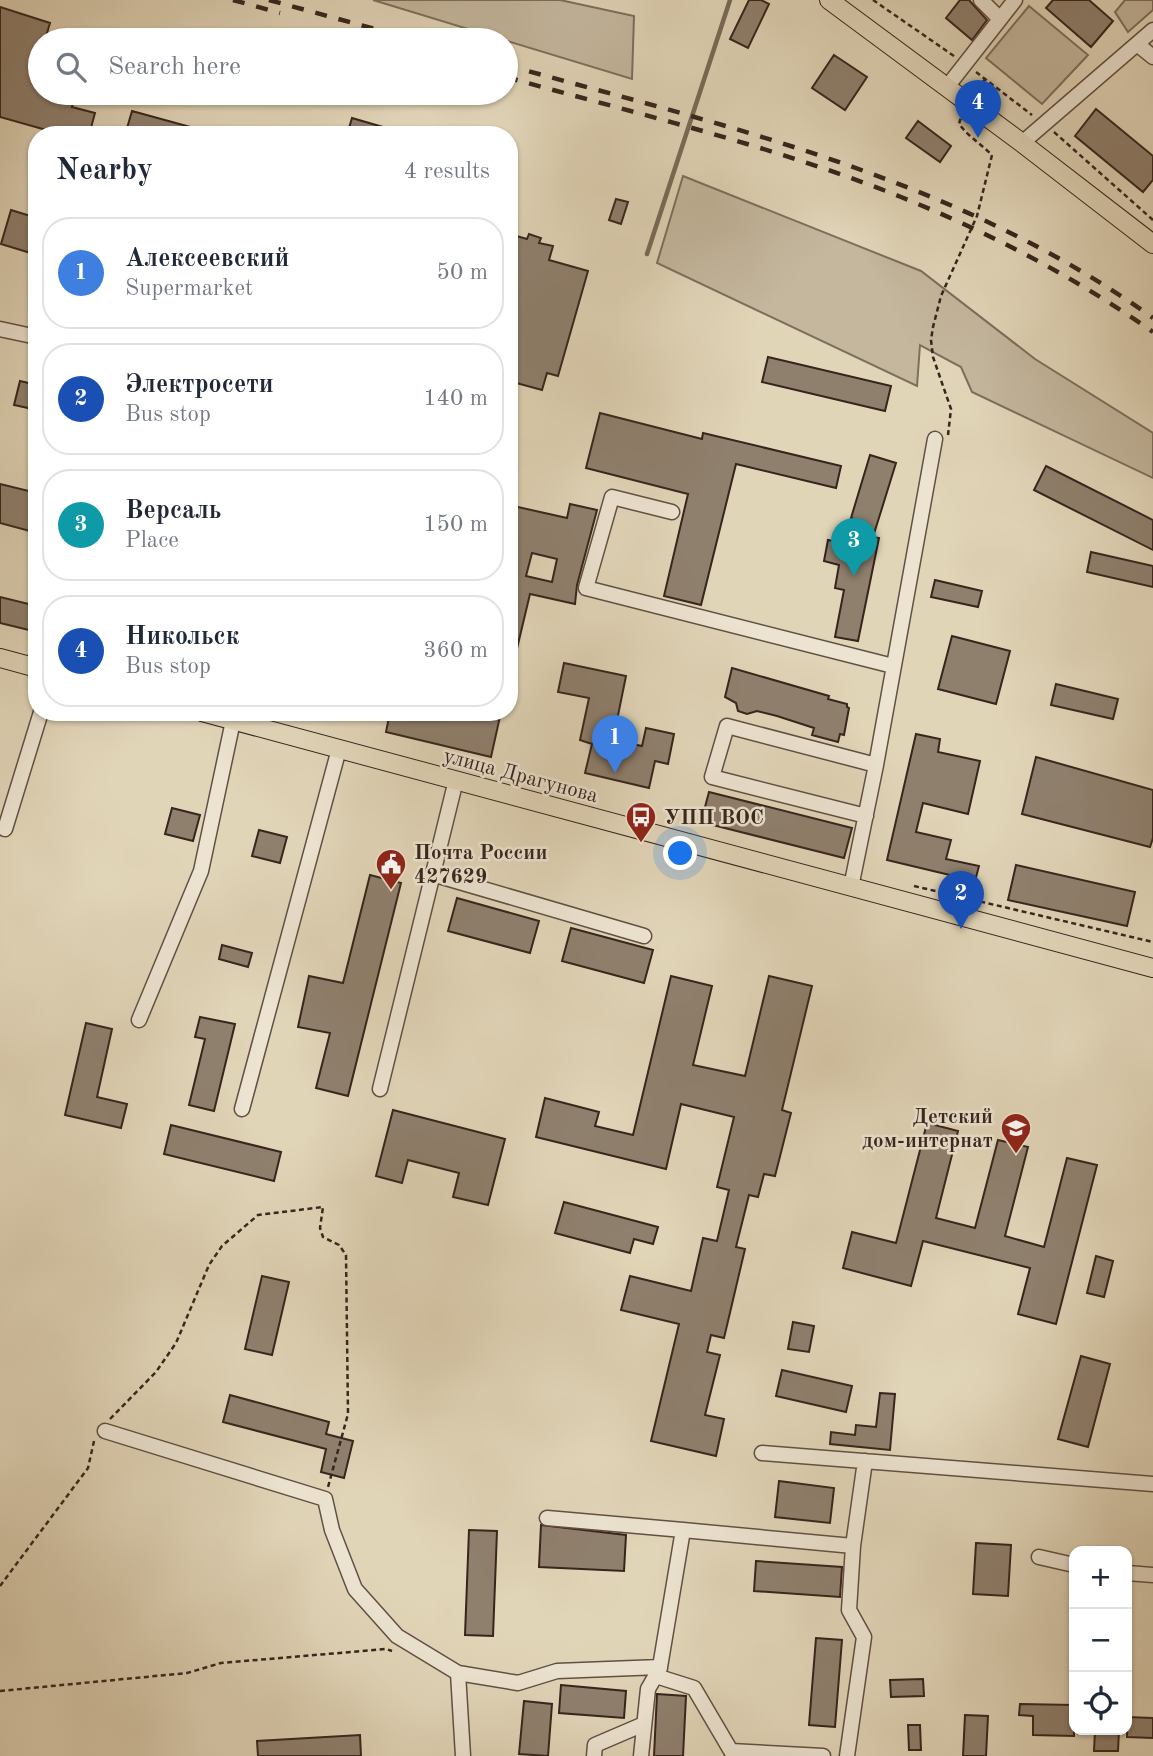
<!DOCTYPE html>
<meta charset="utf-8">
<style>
:root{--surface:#fff;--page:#f2f2f3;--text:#1f2937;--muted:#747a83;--line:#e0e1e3;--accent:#b45309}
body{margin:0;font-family:"Old Standard TT",serif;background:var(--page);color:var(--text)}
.controls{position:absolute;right:21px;bottom:21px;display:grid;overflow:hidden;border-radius:14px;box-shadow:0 2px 5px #0004}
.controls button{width:63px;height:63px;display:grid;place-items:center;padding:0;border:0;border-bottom:2px solid var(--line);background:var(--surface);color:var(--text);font:35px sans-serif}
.you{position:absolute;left:681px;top:854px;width:24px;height:24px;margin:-18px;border:5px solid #fff;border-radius:50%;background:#1a73e8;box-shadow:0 0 0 10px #1a73e833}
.badge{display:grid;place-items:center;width:46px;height:46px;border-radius:50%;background:var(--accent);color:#fff;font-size:23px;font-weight:700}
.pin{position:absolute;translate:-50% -58px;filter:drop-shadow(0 2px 4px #0008)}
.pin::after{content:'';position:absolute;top:37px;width:24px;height:21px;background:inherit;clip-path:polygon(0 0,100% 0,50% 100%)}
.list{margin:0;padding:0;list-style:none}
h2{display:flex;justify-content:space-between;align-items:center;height:91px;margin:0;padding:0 28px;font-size:30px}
h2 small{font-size:23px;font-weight:400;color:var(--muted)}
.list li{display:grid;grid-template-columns:46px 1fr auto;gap:21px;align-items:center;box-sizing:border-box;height:112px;margin:0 14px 14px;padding:0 14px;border:2px solid var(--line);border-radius:28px}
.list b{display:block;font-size:26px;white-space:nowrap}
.list p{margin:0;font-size:23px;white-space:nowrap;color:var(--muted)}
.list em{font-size:23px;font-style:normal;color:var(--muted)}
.icon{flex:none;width:38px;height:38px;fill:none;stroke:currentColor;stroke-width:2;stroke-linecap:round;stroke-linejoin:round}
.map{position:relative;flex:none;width:1153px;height:1756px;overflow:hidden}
.search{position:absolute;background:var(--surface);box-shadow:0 2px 5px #0004;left:28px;top:28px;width:490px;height:77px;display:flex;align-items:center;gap:18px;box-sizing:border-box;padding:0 24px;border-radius:38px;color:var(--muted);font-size:26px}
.panel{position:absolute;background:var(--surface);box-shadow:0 2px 5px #0004;left:28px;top:126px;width:490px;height:595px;border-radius:28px}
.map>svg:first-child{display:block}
</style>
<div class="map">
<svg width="1153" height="1756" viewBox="0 0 1153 1756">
<rect width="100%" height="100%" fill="#e1d5b8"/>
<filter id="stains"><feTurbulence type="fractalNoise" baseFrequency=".00286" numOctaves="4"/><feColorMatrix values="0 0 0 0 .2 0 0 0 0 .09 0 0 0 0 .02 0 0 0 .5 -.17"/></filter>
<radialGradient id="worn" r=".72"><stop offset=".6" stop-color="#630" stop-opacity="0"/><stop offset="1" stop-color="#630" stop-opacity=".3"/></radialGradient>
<path fill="#c4b79e" stroke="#7e6e5e" stroke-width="2" d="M373 0H560L634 16 632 79Z
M1125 0H1153V10L1128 32 1115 12Z
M1029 6 1088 55 1042 104 986 58Z
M683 176 921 271 1035 359 1153 433V478L972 392 961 367 920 345 917 386 657 263Z"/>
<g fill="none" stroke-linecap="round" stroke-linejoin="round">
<path stroke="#7a6a5a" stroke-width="4.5" d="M647 254 730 0"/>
</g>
<path fill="#8f806e" stroke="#37241d" stroke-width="2" fill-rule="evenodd" d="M749 0H761L769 4 748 48 730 39Z
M960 0H969L987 20 972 40 946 18Z
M1053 0H1089L1113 21 1091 47 1046 8Z
M0 7 50 23 45 40H40V93H76L72 107 95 113 89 135H64L0 117Z
M834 55 867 77 845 110 812 88Z
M1096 109 1153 156V180L1143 192 1075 136Z
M132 111 205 131V135H125Z
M352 118 400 132 399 135H347Z
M918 121 951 146 940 162 906 138Z
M616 199 628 202 621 224 609 220Z
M11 210 37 218V255L1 244Z
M509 234 527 239 529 234 541 238 539 243 553 246 549 260 588 271 558 376 547 373 542 390 509 381Z
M768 357 891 386 885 411 762 382Z
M20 381 37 385V410L14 405Z
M600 413 702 439 703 433 841 466 836 488 736 464 701 605 664 596 688 494 586 468Z
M870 455 896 463 873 537 879 538 858 641 835 637 844 590 835 588 839 565 824 561 828 540 849 544 854 519 851 518Z
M1046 466 1153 520V550L1034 490Z
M0 484 37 493V533L0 523Z
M570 504 597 510 577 585 575 604 530 594 514 661 509 660V505L567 518ZM532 553 557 559 552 582 526 576Z
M1091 552 1153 566V587L1087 572Z
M935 580 982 591 978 607 931 597Z
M0 597 37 606V632L0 623Z
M952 636 1010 651 996 704 938 689Z
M564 663 626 676 613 740 642 746 646 728 674 734 668 764 655 761 649 788 585 773 592 744 580 740 589 698 558 692Z
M732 668 829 696 828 699 847 704V707L849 708 844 735 840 734 838 742 812 735 814 728 777 716 757 711 747 714 738 711 736 703 725 697Z
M1056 684 1118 699 1113 719 1051 705Z
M390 712H501L491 757 386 732Z
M916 734 940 739 938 752 980 761 968 814 923 803 916 832 951 840 946 859 979 866 975 881 887 860Z
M1036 757 1153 790V838L1150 847 1022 814Z
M709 792 852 828 844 858 701 822Z
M172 808 200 815 193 841 165 834Z
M259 830 287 837 280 863 252 856Z
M1016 865 1135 892 1127 926 1008 900Z
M370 875 401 883 348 1096 316 1088 330 1033 298 1027 309 976 343 983Z
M457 898 539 921 530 953 448 931Z
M571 928 653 950 644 983 562 961Z
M222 945 252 953 248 967 219 959Z
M671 976 712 986 693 1065 745 1076 769 976 812 986 782 1110 791 1113 775 1176 764 1174 758 1197 749 1195 736 1247 745 1249 724 1338 711 1335 707 1352 720 1355 705 1415 724 1419 716 1456 651 1441 679 1324 621 1310 630 1276 691 1291 703 1238 717 1241 729 1190 717 1187 734 1117 681 1104 666 1169 536 1137 545 1098 599 1112 595 1126 633 1135Z
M200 1017 235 1024 214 1111 189 1105 205 1039 195 1037Z
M86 1023 112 1029 97 1097 127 1104 121 1128 65 1115Z
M393 1110 505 1139 488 1205 453 1197 459 1173 408 1160 402 1183 376 1176Z
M927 1123 958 1131 936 1218 975 1228 998 1140 1028 1147 1005 1236 1044 1247 1067 1158 1097 1165 1056 1324 1018 1314 1030 1268 923 1241 911 1286 843 1268 852 1232 896 1243Z
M171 1125 281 1152 274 1181 164 1154Z
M564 1202 658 1227 653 1244 634 1239 630 1253 555 1233Z
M1096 1256 1113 1261 1104 1297 1087 1293Z
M262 1276 289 1282 272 1355 245 1349Z
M793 1322 814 1326 809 1352 788 1349Z
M1081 1356 1110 1364 1088 1447 1058 1439Z
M782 1370 852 1386 846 1412 776 1396Z
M880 1393 895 1394 890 1450 830 1444 831 1432 855 1435 856 1425 876 1427Z
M230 1395 329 1422 326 1434 353 1441 344 1478 321 1472 326 1449 223 1422Z
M779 1481 834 1488 830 1523 775 1517Z
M541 1525 626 1535 624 1571 539 1567Z
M469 1530 497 1531 493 1636 465 1635Z
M976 1543 1011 1545 1008 1596 973 1594Z
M756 1561 842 1567 840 1597 754 1591Z
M816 1638 842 1640 835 1727 809 1725Z
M923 1679 924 1696 891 1697 890 1680Z
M561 1685 626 1691 624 1718 559 1713Z
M657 1694 686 1696 683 1756H654Z
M524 1701 552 1704 548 1756 519 1754Z
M1020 1704 1074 1705V1736L1033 1735V1716L1019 1715Z
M965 1715 988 1716 986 1756H963Z
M1127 1717 1153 1718V1738L1127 1737Z
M908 1725H920L921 1750H909Z
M1095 1730H1119L1118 1751H1094Z
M360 1735 361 1756H258L257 1741Z"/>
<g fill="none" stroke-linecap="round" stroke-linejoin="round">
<g stroke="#625044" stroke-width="17">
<path id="minor" d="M981 0 1000 19
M1137 44 1153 57
M947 87 1015 0
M1022 143 1153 30
M0 329 37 337
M672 512 612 497 586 588 893 666
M866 816 712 777 727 726 876 765
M5 829 41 712
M432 874 644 936
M851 887 876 765 935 439
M139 1020 201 871 233 721
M380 1089 456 780
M242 1109 339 749
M105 1431 325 1499 332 1530 355 1589 397 1636 458 1673
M762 1453 1153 1484
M547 1518 683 1530
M1039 1557 1074 1565
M1127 1573 1153 1575
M656 1676 694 1688 731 1751 823 1756
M463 1756 458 1673 518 1683 557 1671 660 1667 683 1530 853 1546 865 1461
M594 1756 595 1745 644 1724
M641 1756 648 1689 660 1668
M847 1756 864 1637 849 1610 853 1546"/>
</g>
<g stroke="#37241d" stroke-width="20">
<path id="major" d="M829 0 1022 143 1153 244
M0 658 37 668
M202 712 1153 968"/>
</g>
<path stroke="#37241d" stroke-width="2.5" stroke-dasharray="5 3.5" stroke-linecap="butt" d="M873 0 954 56
M976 72 1032 115
M977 91 985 79
M1054 132 1153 220
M948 435 951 409 933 357 931 340 933 327 941 296 977 216 992 155C981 144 969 137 959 124L961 117
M914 886 1153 942
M110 1419 156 1372 176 1343 209 1265 222 1246 258 1215 323 1207 320 1228 323 1237 339 1245 346 1255 348 1414 328 1487
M0 1586 88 1468 94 1441
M0 1691 187 1673 221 1663 386 1649 392 1651"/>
<use href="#minor" stroke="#ece4d1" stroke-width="14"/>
<use href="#major" stroke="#e1d5b8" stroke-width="18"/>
<path stroke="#37241d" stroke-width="4.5" stroke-dasharray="12 12" stroke-linecap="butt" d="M233 0 280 13
M269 0 415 40
M506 65C730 127 961 180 1153 318
M506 77C638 114 774 146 901 197 990 233 1075 277 1153 332"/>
</g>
<defs>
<g id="bus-pin" transform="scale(1.575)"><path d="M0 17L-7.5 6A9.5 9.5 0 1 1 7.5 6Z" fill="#8f2418" stroke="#ece4d1"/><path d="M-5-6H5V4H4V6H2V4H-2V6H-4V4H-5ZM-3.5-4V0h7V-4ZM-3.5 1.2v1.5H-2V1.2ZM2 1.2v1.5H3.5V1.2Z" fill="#fff"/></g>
<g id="civic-pin" transform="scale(1.575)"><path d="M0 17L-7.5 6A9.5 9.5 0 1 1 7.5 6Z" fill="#8f2418" stroke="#ece4d1"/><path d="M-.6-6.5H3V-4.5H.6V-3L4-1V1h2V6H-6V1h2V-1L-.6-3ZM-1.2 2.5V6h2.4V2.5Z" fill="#fff"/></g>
<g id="school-pin" transform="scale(1.575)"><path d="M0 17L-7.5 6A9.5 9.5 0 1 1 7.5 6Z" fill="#8f2418" stroke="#ece4d1"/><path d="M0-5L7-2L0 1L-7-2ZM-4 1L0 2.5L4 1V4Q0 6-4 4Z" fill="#fff"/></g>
</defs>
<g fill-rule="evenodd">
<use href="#bus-pin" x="641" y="817"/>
<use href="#civic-pin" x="391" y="864"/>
<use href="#school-pin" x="1016" y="1128"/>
</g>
<g text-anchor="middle" stroke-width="5" stroke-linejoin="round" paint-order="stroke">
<g font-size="21" fill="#37241d" stroke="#ece4d1">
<text transform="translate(521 775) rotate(15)" y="7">улица Драгунова</text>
</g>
<g font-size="21" font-weight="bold" fill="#37241d" stroke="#ece4d1" text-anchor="start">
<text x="664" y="824">УПП ВОС</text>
<text x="414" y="859">Почта России<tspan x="414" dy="24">427629</tspan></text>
<text x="993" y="1123" text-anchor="end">Детский<tspan x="993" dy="24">дом-интернат</tspan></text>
</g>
</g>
<rect width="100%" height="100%" filter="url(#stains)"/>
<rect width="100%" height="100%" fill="url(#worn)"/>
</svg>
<div class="controls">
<button>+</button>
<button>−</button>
<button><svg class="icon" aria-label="locate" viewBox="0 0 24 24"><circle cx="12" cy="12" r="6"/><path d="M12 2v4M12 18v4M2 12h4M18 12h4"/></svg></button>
</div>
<div class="you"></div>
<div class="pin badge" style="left:615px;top:773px;background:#3f7fe0">1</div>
<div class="pin badge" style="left:961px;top:929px;background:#1a4fb4">2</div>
<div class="pin badge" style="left:854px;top:576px;background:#0f9aa8">3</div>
<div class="pin badge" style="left:978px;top:138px;background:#1a4fb4">4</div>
<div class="search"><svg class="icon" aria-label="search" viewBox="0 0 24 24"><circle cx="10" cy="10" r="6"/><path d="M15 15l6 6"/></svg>Search here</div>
<section class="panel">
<h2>Nearby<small>4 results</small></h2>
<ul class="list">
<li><span class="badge" style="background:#3f7fe0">1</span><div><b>Алексеевский</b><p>Supermarket</p></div><em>50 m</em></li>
<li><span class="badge" style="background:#1a4fb4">2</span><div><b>Электросети</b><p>Bus stop</p></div><em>140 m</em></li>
<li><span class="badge" style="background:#0f9aa8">3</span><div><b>Версаль</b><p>Place</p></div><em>150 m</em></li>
<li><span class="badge" style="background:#1a4fb4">4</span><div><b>Никольск</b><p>Bus stop</p></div><em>360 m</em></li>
</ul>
</section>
</div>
